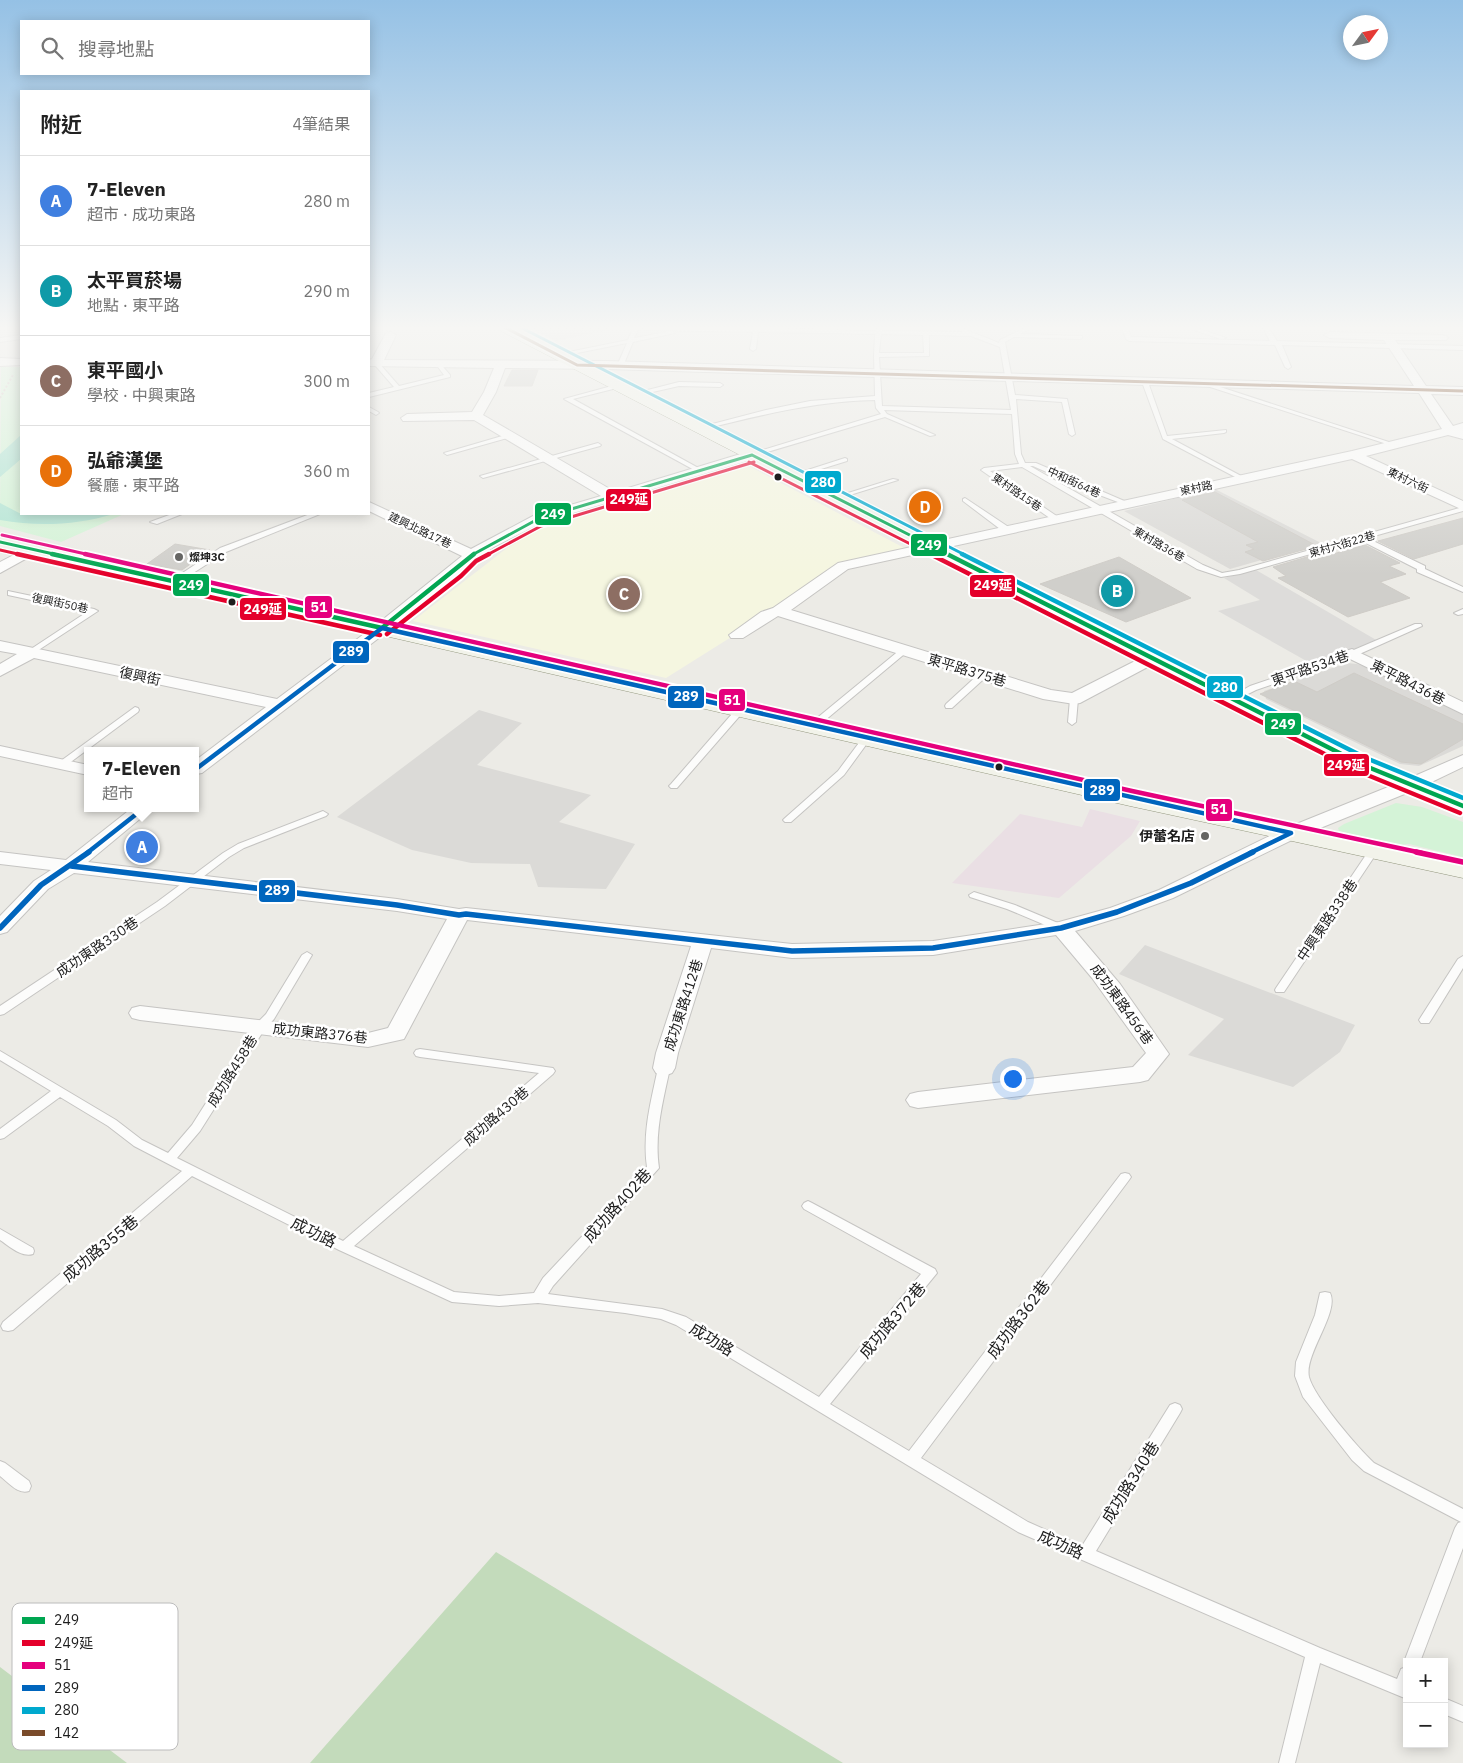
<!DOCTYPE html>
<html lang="zh-TW">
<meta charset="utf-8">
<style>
:root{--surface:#fff;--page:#f6f6f6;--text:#222;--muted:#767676;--line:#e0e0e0;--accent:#666664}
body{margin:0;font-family:"IBM Plex Sans","Noto Sans TC",sans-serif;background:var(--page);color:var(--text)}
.controls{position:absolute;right:15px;bottom:15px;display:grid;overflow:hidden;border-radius:0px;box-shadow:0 2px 12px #0003}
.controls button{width:45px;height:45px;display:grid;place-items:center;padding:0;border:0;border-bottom:1px solid var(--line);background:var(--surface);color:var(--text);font:25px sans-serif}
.compass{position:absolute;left:1343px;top:15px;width:45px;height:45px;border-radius:50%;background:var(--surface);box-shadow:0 2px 12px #0003;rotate:57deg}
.you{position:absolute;left:1012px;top:1078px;width:18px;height:18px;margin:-12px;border:4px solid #fff;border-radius:50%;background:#1a73e8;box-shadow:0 0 0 8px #1a73e833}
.badge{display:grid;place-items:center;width:32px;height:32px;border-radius:50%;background:var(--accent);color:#fff;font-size:16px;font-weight:700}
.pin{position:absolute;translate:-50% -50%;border:2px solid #fff;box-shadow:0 1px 5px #0006}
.popup{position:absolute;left:84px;top:747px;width:115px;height:65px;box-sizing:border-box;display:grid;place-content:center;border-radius:0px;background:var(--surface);filter:drop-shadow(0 1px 4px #0005);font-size:16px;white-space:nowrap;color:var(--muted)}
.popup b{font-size:19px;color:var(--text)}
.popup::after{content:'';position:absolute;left:50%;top:100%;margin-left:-10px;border:10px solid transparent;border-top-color:var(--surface)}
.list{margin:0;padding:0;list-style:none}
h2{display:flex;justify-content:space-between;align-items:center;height:65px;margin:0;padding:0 20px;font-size:21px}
h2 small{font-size:16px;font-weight:400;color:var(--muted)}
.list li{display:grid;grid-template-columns:32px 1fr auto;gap:15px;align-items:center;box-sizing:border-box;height:90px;padding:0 20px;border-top:1px solid var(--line)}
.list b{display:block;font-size:19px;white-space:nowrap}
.list p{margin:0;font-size:16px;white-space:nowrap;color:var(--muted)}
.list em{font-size:16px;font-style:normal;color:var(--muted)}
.icon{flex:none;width:28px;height:28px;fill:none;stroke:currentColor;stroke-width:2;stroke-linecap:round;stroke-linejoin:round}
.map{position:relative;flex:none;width:1463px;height:1763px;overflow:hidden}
.search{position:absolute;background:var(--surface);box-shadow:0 2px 12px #0003;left:20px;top:20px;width:350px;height:55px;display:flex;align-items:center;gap:12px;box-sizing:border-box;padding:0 18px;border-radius:0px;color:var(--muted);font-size:19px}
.panel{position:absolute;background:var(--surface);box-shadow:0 2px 12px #0003;left:20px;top:90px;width:350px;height:425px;border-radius:0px}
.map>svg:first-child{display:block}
</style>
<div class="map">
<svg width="1463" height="1763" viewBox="0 0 1463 1763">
<rect width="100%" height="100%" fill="#ecebe6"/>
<path fill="#dbdad7" d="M531 328H613L614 329 556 341Z
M1215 489 1321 543 1230 569 1124 511Z
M1347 663 1357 664 1374 670 1463 715V746L1419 766 1400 764 1266 699 1264 691Z
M479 710 522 723 477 765 591 795 559 822 635 844 606 889 538 887 530 864 471 863 412 850 337 817Z
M1145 945 1355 1025 1340 1052 1293 1087 1188 1055 1224 1019 1119 974Z"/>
<path fill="#eadfe4" d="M1090 809 1140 821 1131 836 1059 898 952 883 1020 814 1082 827Z"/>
<path fill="#f5f6e0" d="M769 328H936L937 332Z
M743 463 910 551 843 567 666 678 413 621 507 548 544 526Z"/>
<path fill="#c3dbbb" d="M496 1552 843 1763H310Z
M0 1667 127 1763H0Z"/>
<path fill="#d4f3d7" d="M1 367H21V514H124L61 542 0 526Z
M1396 803 1422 807 1463 822V857L1409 844 1400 845 1339 831 1338 828 1344 824Z"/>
<path fill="#b1e4d3" d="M21 435V459L0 477V454Z
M0 503 21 514H114C76 525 39 527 0 520Z"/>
<path fill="#dddcda" d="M1256 570 1378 641 1310 663 1218 611 1260 600 1224 578Z"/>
<path fill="#d0cfcb" stroke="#cfccc7" d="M512 370H538L532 386H504Z
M1215 492 1317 546 1263 561 1245 552 1254 549 1246 545 1258 542 1182 500Z
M1463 518V544L1414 559 1378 541Z
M175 544 210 550 182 570 147 564Z
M1365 545 1400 563 1389 566 1406 574 1380 582 1410 598 1348 617 1278 578 1286 576 1273 567 1327 551 1333 554Z
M1119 557 1191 598 1126 622 1040 584Z
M1354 673 1463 724V739L1421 764 1401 762 1260 694 1294 681 1317 692Z"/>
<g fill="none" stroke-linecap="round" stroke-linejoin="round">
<g stroke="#c5c4c2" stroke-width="2">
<path id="lane" d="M633 328H639L634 338 672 331 675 333 633 342 623 366 620 368 617 366 627 343 557 357 554 355 628 340Z
M643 328H759L876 331 877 328H883L882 331 962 332V330L964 329 999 343 1000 340 1025 328H1032L1020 334 1082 336V338L1080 339 1014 337 1005 342 1015 395 1067 399 1075 434 1072 436 1069 434 1062 402 1016 399 1021 454 1025 463H1036L1129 503 1123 504 1089 491 1033 466H1030L1203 565 1222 573 1239 570 1463 507V511L1367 538 1425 566V569L1463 587V592L1417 572V569L1360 540 1240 574 1221 577 1197 569 1022 467 990 471 1061 519 1054 521 981 470 984 468 1019 464 1015 454 1012 414 884 410 887 414 935 435 930 436 885 417 754 456H750V454L881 414 876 408 875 400C815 401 758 416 700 430L697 428 766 410 810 401 875 396 874 355 875 334 758 332 756 349 753 351 750 349 753 332 646 330ZM881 334 923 335 924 353H879ZM929 335 971 336 1000 347 1011 410 882 406 879 357 929 356Z
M1122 328H1128L1131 337 1270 341 1263 328H1269L1277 341 1463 346V350L1282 345 1291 367 1288 369 1285 367 1275 345 1129 341 1126 339Z
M1188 328H1197L1226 338 1221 339Z
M21 335V339L0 342V338Z
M438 361 450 375V377L369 397V393L394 387 374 364V362H378L399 386 444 375 435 363Z
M1143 381 1148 382 1167 436 1226 430V432L1224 433 1172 439 1243 477V479H1239L1163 439 1142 382Z
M679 382 720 383 723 385 720 387 679 386 635 396 632 394Z
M1204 383H1208L1395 444 1390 445 1204 385Z
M619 384 621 385V387L573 399 702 470V472H698L564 399Z
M369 407 378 412 379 413 376 415 369 411Z
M509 434 512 436 511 437 447 455 444 453Z
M598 443 601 445 600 446 483 478 480 476Z
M845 458 847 459V461L792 478 789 476Z
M893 479 898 480 837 499 832 498Z
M965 498 1010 528V532H1004L963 501V499Z
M172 514H182L157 524 150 522Z
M310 514H320L226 552 176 584H173L169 582 220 548Z
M8 591 94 609 98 611 31 655H28V651L87 612 8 595Z
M1463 609V614L1458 615 1454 613Z
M1415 624H1421L1422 626 1355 656 1256 690 1234 701 1231 702 1227 699 1250 686 1349 652Z
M901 649H904L908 651 817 727H811L810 725 811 723Z
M984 671 988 674 987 676 952 708H946L945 706 946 704 981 672Z
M1074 696 1078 699 1076 722 1072 725 1068 722 1070 699Z
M741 706 745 709 744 711 677 788H671L669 786 671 784 738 707Z
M135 707 138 708 139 710 138 712 64 767H58L56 765 58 763Z
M867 735 871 738 844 775 791 822H785L783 820 785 818 838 771 864 736Z
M323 811 328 814 326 816 244 848 229 857 165 906 4 1014 0 1015V1006L157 902 223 853 238 844Z
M1373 848 1378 851 1284 992H1276L1275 990 1276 988 1370 849Z
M974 892 1015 905 1065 926 1066 928 1065 930H1057L1007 909 970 897 969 895Z
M307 952 312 955 274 1019 264 1030 200 1131 177 1158 343 1241 539 1073 420 1057 416 1056 414 1053 416 1050 420 1049 553 1068 555 1071 553 1074 354 1246 454 1292 499 1296 534 1293 543 1278 647 1167C642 1133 651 1101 658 1068L660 1065H668L670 1068C663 1101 654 1134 659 1168L553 1286 548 1294 662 1309 686 1317 819 1397 921 1274 804 1209 802 1206 804 1203 808 1201 812 1203 935 1269 937 1273 830 1404 909 1451 1121 1174 1125 1173 1129 1174 1131 1177 1129 1180 921 1458 1028 1522 1082 1546 1170 1405 1175 1403 1180 1405 1182 1409 1180 1413 1096 1551 1320 1648 1397 1679 1401 1669 1406 1667 1404 1662 1455 1528 1458 1523 1461 1522 1364 1471 1352 1460 1303 1397 1295 1376 1296 1362 1315 1315 1320 1293 1325 1292 1330 1293C1340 1312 1304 1354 1309 1377 1314 1397 1358 1448 1374 1463L1463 1509V1548L1420 1662H1407V1699L1320 1663 1295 1763H1279L1305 1657 1018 1532 676 1325 661 1319 625 1313 538 1303 499 1306 452 1302 339 1250 192 1176 13 1330 8 1331 3 1330 1 1326 3 1322 182 1171 134 1146 108 1126 60 1097 4 1138 0 1139V1129L51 1091 0 1060V1051L116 1120 142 1140 168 1153 192 1125 256 1024 266 1014 302 955Z
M1463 956V968L1431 1020 1429 1023H1421L1419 1020 1458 959Z
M0 1229 33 1248 34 1251 33 1254C22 1258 9 1246 0 1240Z
M0 1461 5 1463 29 1481 31 1486 29 1491C18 1495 8 1482 0 1476Z
M1444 1698 1463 1706V1722L1444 1714Z"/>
</g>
<g stroke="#c5c4c2" stroke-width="2">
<path id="street" d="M390 332 396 335 384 360 607 361 1414 386 1384 340 1330 338 1324 335 1330 332 1442 335 1446 336 1448 338 1446 340H1395L1426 386 1463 387V395L1431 394 1453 426 1463 423V439L1448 435 1366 456 1463 501V510L1352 459 848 569 791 610 1051 690 1072 693 1145 656H1157L1159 659 1157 662 1080 703 1074 704 1043 699 778 616 743 638H731L729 635 761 612 773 608 838 563 1352 451 1442 429 1419 393 607 369 505 368 496 392 483 415 615 492 747 452 752 451 759 455 757 458 543 522 494 547 477 558 461 573 388 631 202 773 196 774V760L266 707 34 658 0 676V664L17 654 0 651V641L277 699 376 625 462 556 369 511V502L471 549 533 516 601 496 474 420 403 421 401 418 407 414 472 412 484 392 494 368 369 366V360L372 359 386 333Z
M0 358 21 359V365L0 366Z
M33 545 38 546 40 549 38 552 0 573V562Z
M1352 649 1463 702V714L1346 657 1344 654 1346 651Z
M0 746 88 765V775L0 756Z
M1463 755V767L1417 789 1298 837 1173 898 1124 916 1075 931 1120 984 1169 1054 1148 1080 1140 1082 918 1108 910 1106 906 1100 910 1094 918 1092 1133 1067 1146 1053 1092 978 1056 935 933 955 792 958 711 948 678 1053 675 1068 672 1073 664 1076 656 1073 653 1068 656 1053 691 946 467 920 404 1039 368 1047 140 1020 132 1018 129 1013 132 1008 140 1006 368 1033 388 1028 447 919 397 911 74 873 48 889 7 932 0 934V916L34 881 51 870 0 864V852L66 860 132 808H153L88 862 397 899 459 909 466 908 792 944 933 941 1059 922 1110 908 1159 890 1284 829 1403 781Z"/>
</g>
<g stroke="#92967e" stroke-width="1">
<path id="secondary" d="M498 328H518L1159 654 1372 760 1463 797V814L1354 770 1143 664 501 331Z
M0 536 1130 790 1463 862V878L1130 806 0 548Z"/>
</g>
<path stroke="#d6cac6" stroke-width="2" stroke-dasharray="2 2" stroke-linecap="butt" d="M0 398 13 375"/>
<use href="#lane" fill="#fcfcfb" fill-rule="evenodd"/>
<use href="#street" fill="#fcfcfb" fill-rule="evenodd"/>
<use href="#secondary" fill="#f2f3ea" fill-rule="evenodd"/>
<g stroke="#fff" stroke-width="5.5">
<path id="bus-1-far1" d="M752 455 949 555
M0 542 58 555
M472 555 538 519 752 455"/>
</g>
<g stroke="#fff" stroke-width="8">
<path id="bus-1" d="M52 554 382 628
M947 554 1363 765 1463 806
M382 628 474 554"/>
</g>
<g stroke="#fff" stroke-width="5.5">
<path id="bus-2-far1" d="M749 462 932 555
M0 550 22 555
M487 555 541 526 754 462"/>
</g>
<g stroke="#fff" stroke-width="8">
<path id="bus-2" d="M17 554 380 635
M930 554 1360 772 1460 813
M387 634 461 576 476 561 489 554"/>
</g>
<g stroke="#fff" stroke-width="5.5">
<path id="bus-3-far2" d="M2 535 90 555"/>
</g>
<g stroke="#fff" stroke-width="8">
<path id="bus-3-far1" d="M85 554 1132 791 1422 853"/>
</g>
<g stroke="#fff" stroke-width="9">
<path id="bus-3" d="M1416 852 1463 862"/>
</g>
<g stroke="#fff" stroke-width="8">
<path id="bus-4-far1" d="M196 769 382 628 1291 833
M87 853 144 808
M1250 853 1291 833"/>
</g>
<g stroke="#fff" stroke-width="9">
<path id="bus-4" d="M71 866 397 905 459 915 466 914 792 951 933 948 1061 928 1117 912 1191 883 1253 852
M0 928 41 885 89 852"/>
</g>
<g stroke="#fff" stroke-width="5.5">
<path id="bus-5-far1" d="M522 328 965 555"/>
</g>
<g stroke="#fff" stroke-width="8">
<path id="bus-5" d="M962 554 1366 758 1463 798"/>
</g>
<g stroke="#fff" stroke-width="5.5">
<path id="bus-6" d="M506 328 577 365 1463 391"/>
</g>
<use href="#bus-1-far1" stroke="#00a651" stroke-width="3"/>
<use href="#bus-1" stroke="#00a651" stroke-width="4.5"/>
<use href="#bus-2-far1" stroke="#e4002b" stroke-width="3"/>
<use href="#bus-2" stroke="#e4002b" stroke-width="4.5"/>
<use href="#bus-3-far2" stroke="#e5007d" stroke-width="3"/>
<use href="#bus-3-far1" stroke="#e5007d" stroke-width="4.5"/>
<use href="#bus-3" stroke="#e5007d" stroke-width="5.5"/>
<use href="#bus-4-far1" stroke="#0065bd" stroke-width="4.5"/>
<use href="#bus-4" stroke="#0065bd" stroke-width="5.5"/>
<use href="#bus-5-far1" stroke="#00a9ce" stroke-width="3"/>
<use href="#bus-5" stroke="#00a9ce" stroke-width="4.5"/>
<use href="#bus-6" stroke="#7a4b2a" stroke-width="3"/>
</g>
<linearGradient id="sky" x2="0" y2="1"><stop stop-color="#95c1e5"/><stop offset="0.57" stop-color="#f6f6f4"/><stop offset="1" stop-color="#f6f6f4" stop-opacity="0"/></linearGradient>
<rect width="1463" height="575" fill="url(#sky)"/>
<g fill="#1e1e1e" stroke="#fff" stroke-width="2">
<circle cx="778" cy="477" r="4.5"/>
<circle cx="232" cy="602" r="4.5"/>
<circle cx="999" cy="767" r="4.5"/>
</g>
<g fill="#666664" stroke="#fff" stroke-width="2">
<circle cx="179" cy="557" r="5"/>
<circle cx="1205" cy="836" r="5"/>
</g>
<g text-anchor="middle" stroke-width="5" stroke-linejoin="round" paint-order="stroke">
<g font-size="11" fill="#1e1e1e" stroke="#fff">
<text transform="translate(1408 480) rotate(25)" y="4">東村六街</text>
<text transform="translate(1074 482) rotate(25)" y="4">中和街64巷</text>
<text transform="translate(1196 488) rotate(-12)" y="4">東村路</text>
<text transform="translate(1017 492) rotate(34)" y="4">東村路15巷</text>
<text transform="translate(420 530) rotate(25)" y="4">建興北路17巷</text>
<text transform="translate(1159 544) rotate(30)" y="4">東村路36巷</text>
<text transform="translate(1342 544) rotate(-16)" y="4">東村六街22巷</text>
<text transform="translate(60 603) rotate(12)" y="4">復興街50巷</text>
</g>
<g font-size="11" font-weight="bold" fill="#1e1e1e" stroke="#fff" text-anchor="start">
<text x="189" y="561">燦坤3C</text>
</g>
<g font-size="14" fill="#1e1e1e" stroke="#fff">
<text transform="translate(1310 668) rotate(-19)" y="5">東平路534巷</text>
<text transform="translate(967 670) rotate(17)" y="5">東平路375巷</text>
<text transform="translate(140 676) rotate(12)" y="5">復興街</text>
<text transform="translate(1408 682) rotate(27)" y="5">東平路436巷</text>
<text transform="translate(1327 920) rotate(-56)" y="5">中興東路338巷</text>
<text transform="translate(97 947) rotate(-34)" y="5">成功東路330巷</text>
<text transform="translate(1122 1004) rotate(54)" y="5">成功東路456巷</text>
<text transform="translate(683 1005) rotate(-72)" y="5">成功東路412巷</text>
<text transform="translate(320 1033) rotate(6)" y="5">成功東路376巷</text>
<text transform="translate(232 1071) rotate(-58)" y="5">成功路458巷</text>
<text transform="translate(496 1116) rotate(-41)" y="5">成功路430巷</text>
</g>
<g font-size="14" font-weight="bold" fill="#1e1e1e" stroke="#fff" text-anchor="end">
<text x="1195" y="841">伊蕾名店</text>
</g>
<g font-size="16" fill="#1e1e1e" stroke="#fff">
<text transform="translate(617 1205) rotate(-48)" y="6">成功路402巷</text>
<text transform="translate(314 1232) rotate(26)" y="6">成功路</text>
<text transform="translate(100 1248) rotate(-40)" y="6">成功路355巷</text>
<text transform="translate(1018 1319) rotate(-53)" y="6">成功路362巷</text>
<text transform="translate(892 1320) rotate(-50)" y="6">成功路372巷</text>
<text transform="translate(712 1339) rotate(31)" y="6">成功路</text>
<text transform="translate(1130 1482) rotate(-58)" y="6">成功路340巷</text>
<text transform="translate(1061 1544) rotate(24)" y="6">成功路</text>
</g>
</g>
<rect x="12" y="1603" width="166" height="147" rx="8" fill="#fff" stroke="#bcbcbc" stroke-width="1"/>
<rect x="22" y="1617" width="23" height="7" fill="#00a651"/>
<rect x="22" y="1640" width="23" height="6" fill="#e4002b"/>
<rect x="22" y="1662" width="23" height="7" fill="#e5007d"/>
<rect x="22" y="1685" width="23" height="6" fill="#0065bd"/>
<rect x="22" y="1707" width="23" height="7" fill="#00a9ce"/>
<rect x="22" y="1730" width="23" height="6" fill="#7a4b2a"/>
<g font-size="14" fill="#1e1e1e">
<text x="54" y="1625">249</text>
<text x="54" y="1648">249延</text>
<text x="54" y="1670">51</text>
<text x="54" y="1693">289</text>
<text x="54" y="1715">280</text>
<text x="54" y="1738">142</text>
</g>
<g stroke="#fff" stroke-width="2">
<rect x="804" y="470" width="38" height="24" rx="5" fill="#00a9ce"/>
<rect x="605" y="488" width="47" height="24" rx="5" fill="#e4002b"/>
<rect x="534" y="502" width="38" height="24" rx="5" fill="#00a651"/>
<rect x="910" y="533" width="38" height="24" rx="5" fill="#00a651"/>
<rect x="172" y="573" width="38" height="24" rx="5" fill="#00a651"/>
<rect x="969" y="574" width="47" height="24" rx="5" fill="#e4002b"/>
<rect x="304" y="595" width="29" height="24" rx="5" fill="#e5007d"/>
<rect x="239" y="597" width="48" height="24" rx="5" fill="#e4002b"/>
<rect x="332" y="640" width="38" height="24" rx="5" fill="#0065bd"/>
<rect x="1206" y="675" width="38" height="24" rx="5" fill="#00a9ce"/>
<rect x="667" y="685" width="38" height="24" rx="5" fill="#0065bd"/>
<rect x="718" y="688" width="28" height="24" rx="5" fill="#e5007d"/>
<rect x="1264" y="712" width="38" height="24" rx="5" fill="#00a651"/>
<rect x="1323" y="753" width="47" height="24" rx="5" fill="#e4002b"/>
<rect x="1083" y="778" width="38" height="24" rx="5" fill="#0065bd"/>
<rect x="1205" y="798" width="28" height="24" rx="5" fill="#e5007d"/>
<rect x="258" y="879" width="38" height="24" rx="5" fill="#0065bd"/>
</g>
<g font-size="14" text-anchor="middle" font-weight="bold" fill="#fff">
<text x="823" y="487">280</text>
<text x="629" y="504">249延</text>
<text x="553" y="519">249</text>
<text x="929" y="550">249</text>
<text x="191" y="590">249</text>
<text x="993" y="590">249延</text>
<text x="319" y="612">51</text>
<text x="263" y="614">249延</text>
<text x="351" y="656">289</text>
<text x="1225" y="692">280</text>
<text x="686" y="701">289</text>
<text x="732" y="705">51</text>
<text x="1283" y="729">249</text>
<text x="1346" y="770">249延</text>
<text x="1102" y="795">289</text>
<text x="1219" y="814">51</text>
<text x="277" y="895">289</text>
</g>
</svg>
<div class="controls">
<button>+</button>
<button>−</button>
</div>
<svg class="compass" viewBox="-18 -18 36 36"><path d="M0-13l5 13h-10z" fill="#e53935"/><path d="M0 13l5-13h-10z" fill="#767676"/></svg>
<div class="you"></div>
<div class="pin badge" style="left:142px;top:847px;background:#3f7fe0">A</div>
<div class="popup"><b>7-Eleven</b>超市</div>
<div class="pin badge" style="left:1117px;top:591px;background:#0f9aa8">B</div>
<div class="pin badge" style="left:624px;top:594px;background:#8d6e63">C</div>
<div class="pin badge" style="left:925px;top:507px;background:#e8710a">D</div>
<div class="search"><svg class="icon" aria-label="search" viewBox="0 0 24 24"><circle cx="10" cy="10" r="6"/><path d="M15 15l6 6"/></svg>搜尋地點</div>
<section class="panel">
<h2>附近<small>4筆結果</small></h2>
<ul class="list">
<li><span class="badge" style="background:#3f7fe0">A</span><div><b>7-Eleven</b><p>超市 · 成功東路</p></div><em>280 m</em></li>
<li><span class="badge" style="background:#0f9aa8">B</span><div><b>太平買菸場</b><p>地點 · 東平路</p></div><em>290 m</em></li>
<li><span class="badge" style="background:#8d6e63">C</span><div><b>東平國小</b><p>學校 · 中興東路</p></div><em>300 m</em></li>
<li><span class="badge" style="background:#e8710a">D</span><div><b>弘爺漢堡</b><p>餐廳 · 東平路</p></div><em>360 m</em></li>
</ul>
</section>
</div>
